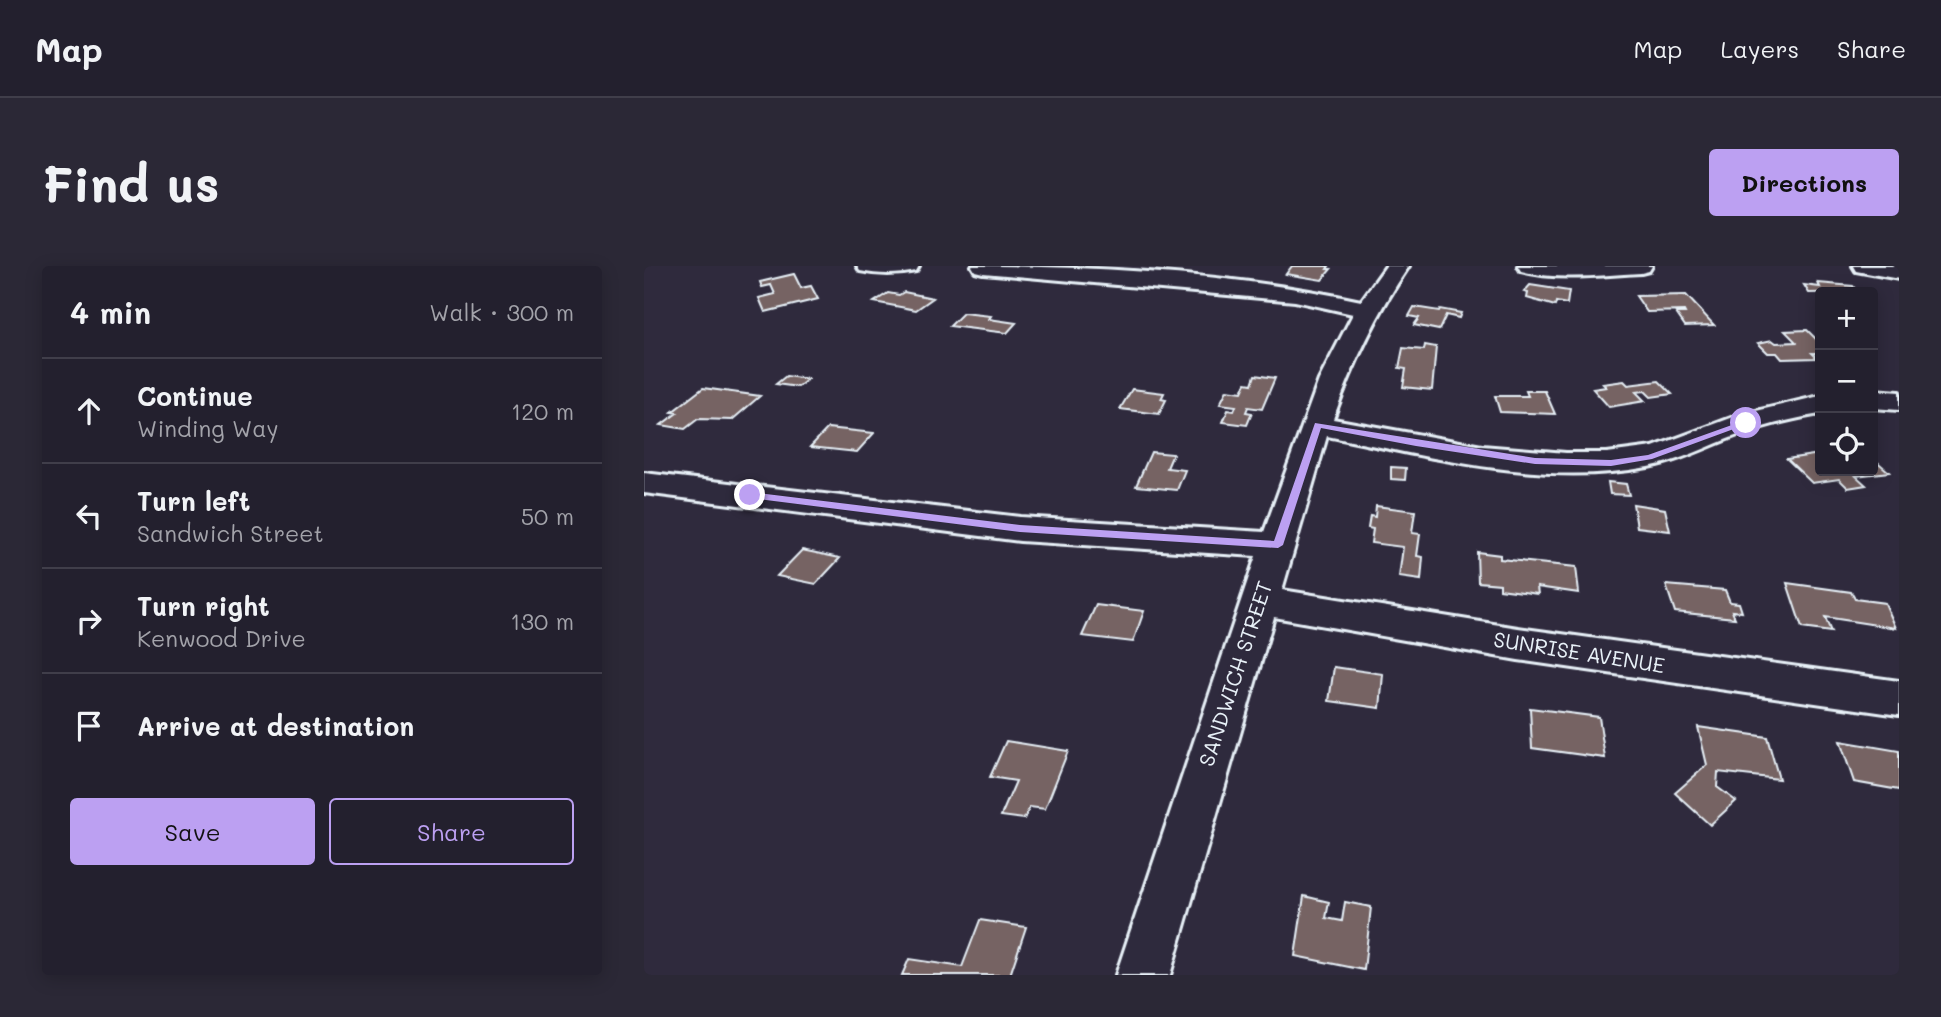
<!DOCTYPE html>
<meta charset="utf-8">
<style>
:root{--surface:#23202e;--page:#2b2836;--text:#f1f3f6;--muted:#a3a3aa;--line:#403e4a;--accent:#bca0f2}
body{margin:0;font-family:Mali,sans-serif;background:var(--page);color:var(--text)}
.controls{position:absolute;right:21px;top:21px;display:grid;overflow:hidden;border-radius:7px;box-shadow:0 4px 18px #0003}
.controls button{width:63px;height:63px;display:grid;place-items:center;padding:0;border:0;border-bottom:2px solid var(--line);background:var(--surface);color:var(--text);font:35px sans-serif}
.stop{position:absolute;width:21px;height:21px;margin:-16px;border:5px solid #bca0f2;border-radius:50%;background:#fff}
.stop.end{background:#bca0f2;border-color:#fff;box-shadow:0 2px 7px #0008}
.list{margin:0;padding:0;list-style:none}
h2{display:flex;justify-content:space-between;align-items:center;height:91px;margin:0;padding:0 28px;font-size:30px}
h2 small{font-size:23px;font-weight:400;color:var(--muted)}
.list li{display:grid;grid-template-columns:46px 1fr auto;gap:21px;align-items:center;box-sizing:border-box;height:105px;padding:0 28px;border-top:2px solid var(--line)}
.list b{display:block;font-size:26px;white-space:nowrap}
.list p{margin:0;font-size:23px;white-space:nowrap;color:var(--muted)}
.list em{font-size:23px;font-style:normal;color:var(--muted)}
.actions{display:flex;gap:14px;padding:21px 28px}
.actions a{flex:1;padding:16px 0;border:2px solid var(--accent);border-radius:7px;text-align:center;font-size:24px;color:var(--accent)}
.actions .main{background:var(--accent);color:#111}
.icon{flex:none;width:38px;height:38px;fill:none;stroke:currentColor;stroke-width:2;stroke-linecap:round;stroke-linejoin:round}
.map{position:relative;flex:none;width:1255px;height:709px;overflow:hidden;border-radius:7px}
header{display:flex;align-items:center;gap:42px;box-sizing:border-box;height:98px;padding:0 35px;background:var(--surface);border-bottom:2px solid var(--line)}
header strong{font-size:33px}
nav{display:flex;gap:38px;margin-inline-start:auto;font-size:24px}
.intro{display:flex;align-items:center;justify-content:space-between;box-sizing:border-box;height:168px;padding:0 42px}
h1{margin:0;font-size:49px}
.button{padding:18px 32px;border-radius:7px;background:var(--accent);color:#111;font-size:24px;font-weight:700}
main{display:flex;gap:42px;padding:0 42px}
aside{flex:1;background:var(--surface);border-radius:7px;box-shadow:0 4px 18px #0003}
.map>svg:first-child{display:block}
</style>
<header>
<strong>Map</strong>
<nav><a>Map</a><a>Layers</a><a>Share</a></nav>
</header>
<div class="intro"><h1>Find us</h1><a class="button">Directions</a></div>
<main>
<aside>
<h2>4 min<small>Walk · 300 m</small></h2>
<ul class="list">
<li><svg class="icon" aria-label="ahead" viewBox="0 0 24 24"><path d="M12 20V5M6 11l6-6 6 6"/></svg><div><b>Continue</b><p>Winding Way</p></div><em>120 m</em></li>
<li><svg class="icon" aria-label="left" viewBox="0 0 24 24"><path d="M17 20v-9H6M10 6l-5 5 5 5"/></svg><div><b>Turn left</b><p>Sandwich Street</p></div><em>50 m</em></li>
<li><svg class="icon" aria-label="right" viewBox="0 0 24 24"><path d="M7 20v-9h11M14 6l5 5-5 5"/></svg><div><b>Turn right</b><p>Kenwood Drive</p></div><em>130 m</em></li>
<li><svg class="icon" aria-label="arrive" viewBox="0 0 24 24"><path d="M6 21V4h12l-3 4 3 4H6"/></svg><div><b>Arrive at destination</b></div></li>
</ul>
<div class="actions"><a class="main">Save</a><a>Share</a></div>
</aside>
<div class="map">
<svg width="1255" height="709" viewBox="0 0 1255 709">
<rect width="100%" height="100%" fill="#2f2a3d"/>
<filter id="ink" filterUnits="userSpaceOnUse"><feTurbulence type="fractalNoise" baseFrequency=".0143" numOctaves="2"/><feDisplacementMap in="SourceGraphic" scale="14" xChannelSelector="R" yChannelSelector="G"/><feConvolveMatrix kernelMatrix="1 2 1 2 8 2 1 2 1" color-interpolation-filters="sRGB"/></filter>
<g filter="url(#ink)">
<path fill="#766363" stroke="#e8f1f8" stroke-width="2" d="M648 0H685L683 3H687L678 14 642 8Z
M150 8 157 22 167 20 174 33 121 46 115 32 131 28 127 19 118 21 116 16Z
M1174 17 1209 20 1213 26 1165 27 1160 19 1176 21Z
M886 19 925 25 923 38 912 36 911 40 883 32 884 27 880 26Z
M260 26 289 32 272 44 230 36 244 27 255 29Z
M1042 29 1070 59 1041 60 1032 47H1041L1040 45 1003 46 992 30Z
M770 41 795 45 796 43 817 47 815 52 802 49 795 64 770 59 775 52 765 50Z
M319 47 347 50 345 53 372 57 363 67 306 60Z
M1163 64 1176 77V87H1168L1173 92 1138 93 1133 87H1124L1114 77 1128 74 1132 77 1152 76 1141 65Z
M781 79 792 81 788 124 759 121 762 103 755 102 759 82 780 84Z
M611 109 631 112 618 143 604 141 602 146 608 147 603 159 579 156 584 144 590 145 592 140 576 138 583 124 598 126 602 117 608 118Z
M142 110 164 113 154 121 132 118Z
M980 115 984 119 1015 115 1028 128 1007 131 1001 125 992 126 1001 135 965 141 949 123 962 121 959 118Z
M59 122 116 130 88 154 54 153 41 163 17 159 33 147 28 146Z
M488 123 520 127 517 133 522 134 515 148 476 143Z
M882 125H901L911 148 856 146 851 130H884Z
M184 162 230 167 213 186 166 181Z
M507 186 529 188 523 202 541 204 533 224 492 220Z
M1176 188V205H1229V192L1245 206 1212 210 1222 219 1204 222 1195 213 1168 217 1143 193Z
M747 201 762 202 761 214 747 213Z
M964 216 982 218 985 229 966 228Z
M989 238 1021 243 1026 265 993 261Z
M732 240 771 245 768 267 776 268 773 290 779 291 777 314 755 311 759 281 727 277 729 263 724 262 726 250 731 251Z
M158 284 196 292 172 318 133 310Z
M833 286 856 289V293L932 301 935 327 893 321 894 328 856 323V318L834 316Z
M1143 317 1207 326 1211 333 1241 337 1252 362 1181 351 1187 366 1158 362Z
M1022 319 1081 324 1086 336 1095 337 1098 346 1088 345 1091 352 1031 346Z
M452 339 500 345 489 376 438 370Z
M690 401 739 408 736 442 685 435Z
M886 442 955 451 961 492 888 482Z
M1054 461 1123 471 1135 513 1074 506 1073 521 1092 535 1066 559 1031 527 1063 499Z
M362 475 424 485 401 543 386 541 380 553 357 550 372 515 346 511Z
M1196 475 1255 485V524L1210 516Z
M660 630 685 636 682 652 698 655 701 636 727 641 720 704 651 690Z
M336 654 382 661 366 709H258L265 693 318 701Z"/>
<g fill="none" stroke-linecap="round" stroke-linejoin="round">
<g stroke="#e8f1f8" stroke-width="6">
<path id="minor" d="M213 0H275L272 5C253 9 235 9 216 5Z
M328 0C454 0 593 8 717 35L742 0H765C732 48 709 98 689 153L838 180 922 187H963L1009 181 1095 149 1176 130V148C1148 153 1121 159 1094 169 1064 180 1036 195 1004 201 898 221 787 191 683 170L638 324 874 362 1255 415V449L874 394 630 351 526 709H472L612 290 376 275 0 227V207L376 251 620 266 675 114 709 48 651 35 339 7 331 5Z
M874 0H1008L1005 5 997 7C957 9 916 15 877 5Z
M1209 0H1255V13L1212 5Z
M1229 124 1255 126V144L1229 142Z"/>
</g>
<use href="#minor" fill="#2f2a3d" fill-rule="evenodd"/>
</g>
</g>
<path fill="#bca0f2" d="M1099 155 1106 157 1008 193 967 200 891 198 772 180 677 162 639 279 634 282 376 266 106 232 101 229 106 226 376 259 630 275 671 157 891 192 967 194 1004 189Z"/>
<g text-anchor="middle" stroke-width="5" stroke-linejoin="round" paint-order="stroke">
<g font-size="21" fill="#e8f1f8" stroke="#2f2a3d">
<text transform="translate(935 387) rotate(9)" y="7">SUNRISE AVENUE</text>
<text transform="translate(592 408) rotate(-72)" y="7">SANDWICH STREET</text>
</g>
</g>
</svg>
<div class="controls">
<button>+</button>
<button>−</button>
<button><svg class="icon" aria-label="locate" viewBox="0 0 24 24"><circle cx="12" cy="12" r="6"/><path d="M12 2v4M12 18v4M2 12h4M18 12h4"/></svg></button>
</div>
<div class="stop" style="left:1102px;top:157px"></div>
<div class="stop end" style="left:106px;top:229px"></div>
</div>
</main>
